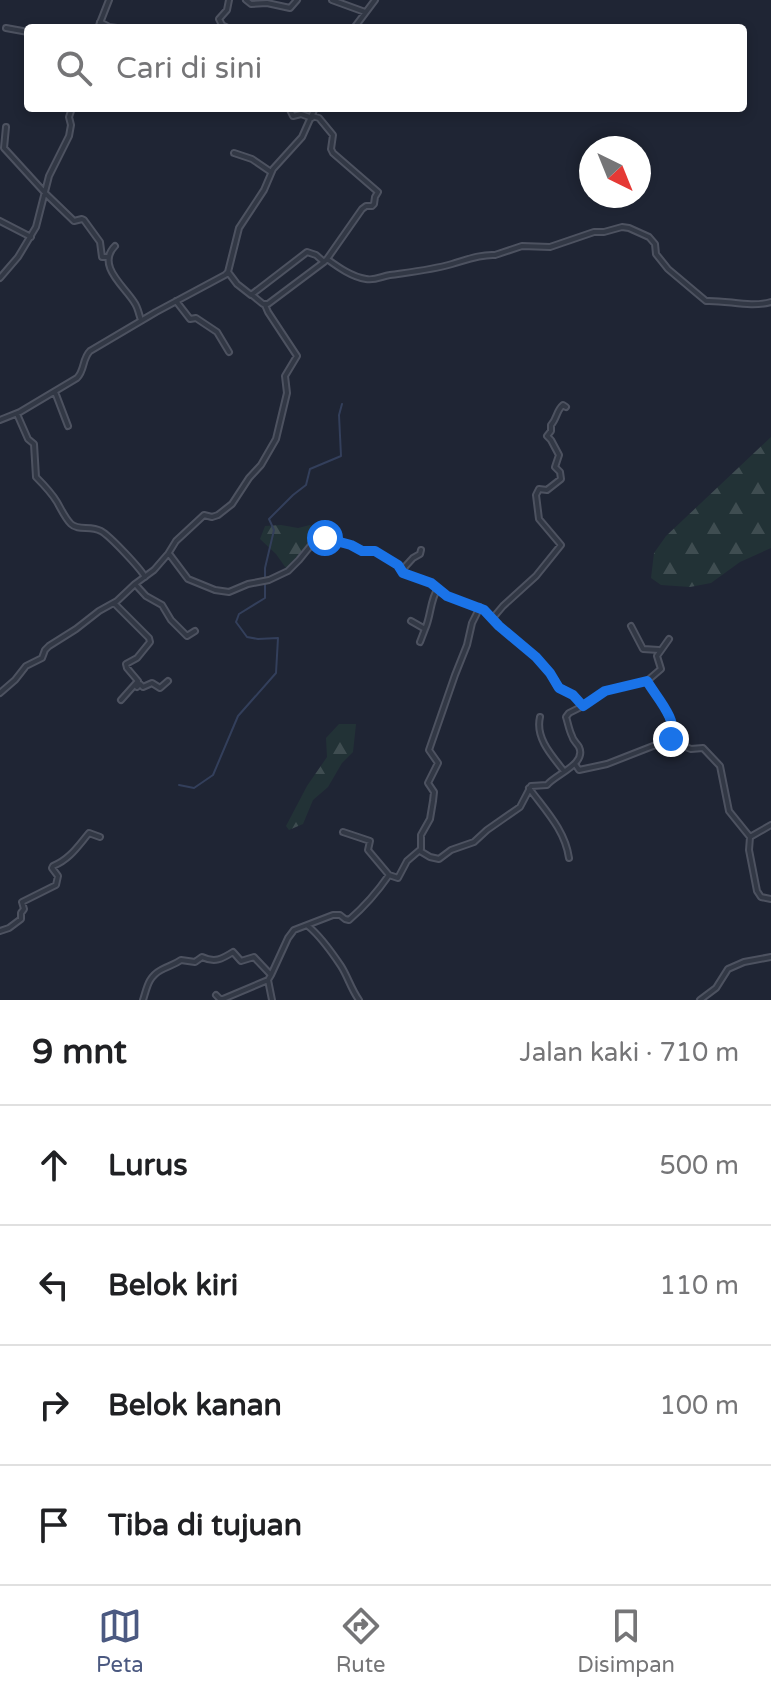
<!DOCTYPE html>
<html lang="id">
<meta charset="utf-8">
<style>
:root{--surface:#fff;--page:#f6f6f6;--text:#202124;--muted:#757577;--line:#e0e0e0;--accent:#4b5981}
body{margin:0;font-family:"Varela Round",sans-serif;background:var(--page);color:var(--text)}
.compass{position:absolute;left:579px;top:136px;width:72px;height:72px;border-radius:50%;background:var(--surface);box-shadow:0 4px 12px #0003;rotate:137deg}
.stop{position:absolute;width:24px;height:24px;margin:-18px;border:6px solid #1a73e8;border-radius:50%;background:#fff}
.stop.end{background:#1a73e8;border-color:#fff;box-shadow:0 2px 8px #0008}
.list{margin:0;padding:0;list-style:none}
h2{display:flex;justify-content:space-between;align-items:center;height:104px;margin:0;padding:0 32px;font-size:34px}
h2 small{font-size:26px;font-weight:400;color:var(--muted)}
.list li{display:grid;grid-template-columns:52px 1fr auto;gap:24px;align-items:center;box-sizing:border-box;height:120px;padding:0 32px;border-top:2px solid var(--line)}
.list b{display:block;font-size:30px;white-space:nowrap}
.list em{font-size:26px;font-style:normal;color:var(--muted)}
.icon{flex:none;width:44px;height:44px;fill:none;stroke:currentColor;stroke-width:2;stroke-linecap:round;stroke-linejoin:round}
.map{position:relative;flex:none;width:771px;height:1000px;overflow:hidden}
.search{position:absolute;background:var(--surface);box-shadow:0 4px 12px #0003;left:24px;right:24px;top:24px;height:88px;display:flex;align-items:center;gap:20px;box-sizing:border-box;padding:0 28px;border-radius:8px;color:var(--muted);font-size:30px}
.sheet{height:584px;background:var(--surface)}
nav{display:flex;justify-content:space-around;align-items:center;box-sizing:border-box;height:112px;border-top:2px solid var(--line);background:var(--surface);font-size:22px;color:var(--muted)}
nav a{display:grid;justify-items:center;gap:4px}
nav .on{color:var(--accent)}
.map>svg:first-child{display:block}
</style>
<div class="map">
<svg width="771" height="1000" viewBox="0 0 771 1000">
<defs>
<pattern id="forest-firs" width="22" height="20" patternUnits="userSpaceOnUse" patternTransform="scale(2)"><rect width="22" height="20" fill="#223236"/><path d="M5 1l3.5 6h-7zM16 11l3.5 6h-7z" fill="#3f4d51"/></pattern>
</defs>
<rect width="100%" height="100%" fill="#1f2534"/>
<path fill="url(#forest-firs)" d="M771 437V548L740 562 711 583 690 587 661 585 651 578 654 553 666 536Z
M281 525 298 528 310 525 321 531 296 558 288 571 276 554 260 539 265 526Z
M339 724H356L353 752 342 763 328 787 313 800 303 824 289 830 286 826 307 786 327 757 326 738Z"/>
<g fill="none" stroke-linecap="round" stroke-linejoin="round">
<path stroke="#333f5b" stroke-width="2" d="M179 785 194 788 213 775 238 716 276 673 278 638 258 639 247 637 236 622 239 614 265 598V568L274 530 269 519 293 495 306 485 310 469 341 456 339 415 342 404"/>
<g stroke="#4d5260" stroke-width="8">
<path id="minor" d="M246 0 251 4 267 3 290 8 297 0
M332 0 365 12
M100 22 109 27 117 28
M6 28 28 32
M98 28 109 0
M228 28 222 25 219 19 227 10 229 0
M354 28 375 0
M289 108 293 116 301 114 312 118
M312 116 319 118 333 135 331 149 333 153 378 192 375 197 374 204 372 206H366L362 209 327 259
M6 127 4 148 46 194 74 221 82 219 84 220 100 242 102 257H108
M234 153 252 159 271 172
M0 221 31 237
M115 246C96 265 124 286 134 302 138 307 139 315 141 320
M228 272 237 284 251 295 307 252 316 255 324 262 327 259C338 267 352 277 366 279 375 281 382 276 390 275 411 272 431 270 452 264 466 260 481 254 495 255L522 246 550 247 594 232H604L622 227 629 228 649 237 655 244 656 254 668 269 706 301C728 300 749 308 771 302
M0 278 18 257 36 227 49 176 69 136 71 125 69 117 72 108
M252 295 263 304H268L324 262
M176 301 190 319 196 318 217 332 229 352
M55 392 68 426
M17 414 28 439 34 444 36 477C44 485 51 492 57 502 61 509 65 518 71 524 78 531 91 525 101 531 110 536 140 568 145 577
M0 420 20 412 77 378C85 370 82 359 90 351L156 312 225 275 228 272 239 228 264 190 273 169 302 137 315 108
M168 554 176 541 204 515 212 517 218 515 232 504 249 478 261 465 276 439 287 393 285 376 297 356 268 312 265 305
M402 570 413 558 420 554 421 550
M114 603 149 638 150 642 137 658 126 664 127 668 138 681 121 700
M492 619 503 606 536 576 561 545 539 519 536 495 539 489 547 490 561 479 560 472 555 467 559 455 551 440 547 436 551 431V425C557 419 556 411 563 405L566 407
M411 621 425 629C431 616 430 600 438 588
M631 626 643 649 659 650
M195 631 187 636 171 620 162 605 146 596 135 584 154 570 167 555H170L188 579 215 590 229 592 248 584 269 580 288 571 299 560 312 544 325 538 351 545 362 551H375L398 565 403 573 431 583 447 596 484 610 499 626 536 657 550 673 557 686 573 695 583 706 569 713 566 717C568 723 569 730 572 736 573 741 577 743 579 747 587 764 556 774 547 785L531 786 520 807 487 830 474 842 451 850 439 859 430 857 420 851
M669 639 657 656 661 669 647 681 664 707 674 728 672 742 691 749 703 748 720 766 729 811 750 837 749 850 757 891 761 897 771 899
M420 642 425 629
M137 687 140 684 143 687 152 683 160 688 168 681
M0 693 15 680 26 666 42 658 45 650 49 646 76 629 99 611 117 601 135 584
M583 706 605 691 647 681
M540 717C535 738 552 756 564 771
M575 764 579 770 607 764 671 739
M529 788C545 810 565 830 569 858
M343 832 370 841 368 850 389 875
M750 837 771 825
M308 926C319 935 333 954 341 966 348 977 351 989 359 1000
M0 931 9 928 21 919V913L24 909 22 902 56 885 58 876 52 868 53 866C70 859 78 846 89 833L100 837
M271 975 288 938 294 930 333 915H340L345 919 349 920C364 907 378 891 389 875L398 878 407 861 421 849V835L430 819 433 801 434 792 428 783 438 763 429 750 455 675 467 645 472 623 480 607
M216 995 220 999H223L268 980
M143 1000C147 988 148 977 161 970 168 966 174 965 181 960L195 962 202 957C215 963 222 959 233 952L241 961 254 957 271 975 268 980 272 1000
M700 1000 716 988 728 969 744 962 771 957"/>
</g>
<use href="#minor" stroke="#323845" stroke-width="4"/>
</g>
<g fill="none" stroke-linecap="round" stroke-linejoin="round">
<path stroke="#1a73e8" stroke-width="10" d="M325 538 351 545 362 551H375L398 565 403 573 431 583 447 596 484 610 499 626 536 657 550 673 559 688 573 695 583 706 605 691 647 681C656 697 679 720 671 739"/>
</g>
</svg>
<svg class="compass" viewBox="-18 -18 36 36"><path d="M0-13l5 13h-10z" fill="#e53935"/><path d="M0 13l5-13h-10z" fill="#757577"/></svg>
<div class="stop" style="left:325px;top:538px"></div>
<div class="stop end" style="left:671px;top:739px"></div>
<div class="search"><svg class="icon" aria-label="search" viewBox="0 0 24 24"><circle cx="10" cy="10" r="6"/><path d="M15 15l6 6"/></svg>Cari di sini</div>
</div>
<section class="sheet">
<h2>9 mnt<small>Jalan kaki · 710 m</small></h2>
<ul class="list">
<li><svg class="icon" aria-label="ahead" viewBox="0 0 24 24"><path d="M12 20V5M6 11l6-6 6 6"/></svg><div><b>Lurus</b></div><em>500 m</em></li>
<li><svg class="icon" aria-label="left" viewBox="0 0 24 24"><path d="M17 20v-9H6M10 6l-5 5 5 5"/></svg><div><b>Belok kiri</b></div><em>110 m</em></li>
<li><svg class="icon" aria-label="right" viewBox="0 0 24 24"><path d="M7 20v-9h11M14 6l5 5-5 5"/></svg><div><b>Belok kanan</b></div><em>100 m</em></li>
<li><svg class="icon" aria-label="arrive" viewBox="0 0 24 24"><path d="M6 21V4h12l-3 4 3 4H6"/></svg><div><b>Tiba di tujuan</b></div></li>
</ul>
</section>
<nav>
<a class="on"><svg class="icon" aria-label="map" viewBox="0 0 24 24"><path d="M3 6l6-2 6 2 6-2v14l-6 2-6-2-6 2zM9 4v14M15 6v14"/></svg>Peta</a>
<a><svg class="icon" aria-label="directions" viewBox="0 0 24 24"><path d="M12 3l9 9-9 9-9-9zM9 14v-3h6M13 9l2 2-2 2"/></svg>Rute</a>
<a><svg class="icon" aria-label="saved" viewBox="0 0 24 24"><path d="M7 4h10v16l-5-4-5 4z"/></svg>Disimpan</a>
</nav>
